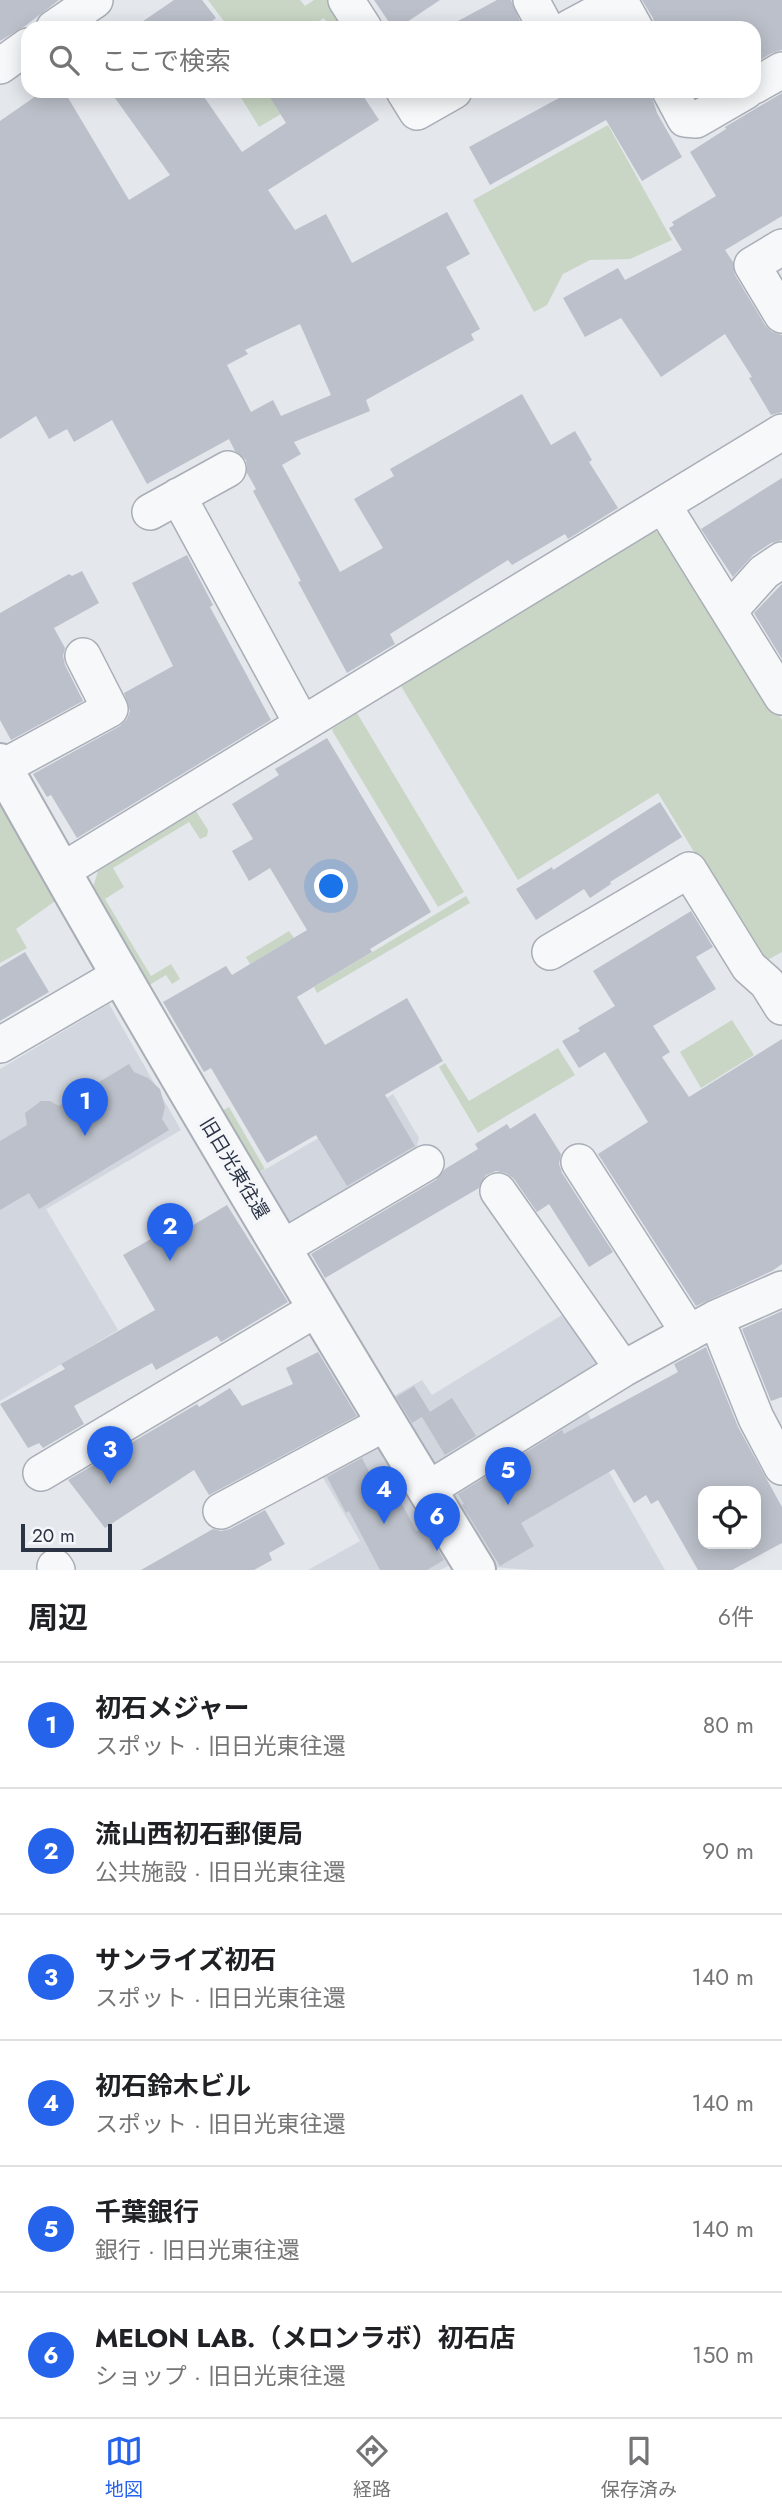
<!DOCTYPE html>
<html lang="ja">
<meta charset="utf-8">
<style>
:root{--surface:#fff;--page:#f6f6f6;--text:#202124;--muted:#757577;--line:#e0e0e0;--accent:#2563eb}
body{margin:0;font-family:Jost,"Noto Sans JP",sans-serif;background:var(--page);color:var(--text)}
.controls{position:absolute;right:21px;bottom:21px;display:grid;overflow:hidden;border-radius:14px;box-shadow:0 4px 18px #0003}
.controls button{width:63px;height:63px;display:grid;place-items:center;padding:0;border:0;border-bottom:2px solid var(--line);background:var(--surface);color:var(--text);font:35px sans-serif}
.scale{position:absolute;left:21px;bottom:18px;width:91px;box-sizing:border-box;padding-left:7px;border:4px solid #2b3445;border-top:0;font-size:19px;line-height:24px;white-space:nowrap;color:#2b3445;-webkit-text-stroke:5px #f4f6f9;paint-order:stroke}
.you{position:absolute;left:332px;top:887px;width:24px;height:24px;margin:-18px;border:5px solid #fff;border-radius:50%;background:#1a73e8;box-shadow:0 0 0 10px #1a73e833}
.badge{display:grid;place-items:center;width:46px;height:46px;border-radius:50%;background:var(--accent);color:#fff;font-size:23px;font-weight:700}
.pin{position:absolute;translate:-50% -58px;filter:drop-shadow(0 2px 4px #0008)}
.pin::after{content:'';position:absolute;top:37px;width:24px;height:21px;background:inherit;clip-path:polygon(0 0,100% 0,50% 100%)}
.list{margin:0;padding:0;list-style:none}
h2{display:flex;justify-content:space-between;align-items:center;height:91px;margin:0;padding:0 28px;font-size:30px}
h2 small{font-size:23px;font-weight:400;color:var(--muted)}
.list li{display:grid;grid-template-columns:46px 1fr auto;gap:21px;align-items:center;box-sizing:border-box;height:126px;padding:0 28px;border-top:2px solid var(--line)}
.list b{display:block;font-size:26px;white-space:nowrap}
.list p{margin:0;font-size:23px;white-space:nowrap;color:var(--muted)}
.list em{font-size:23px;font-style:normal;color:var(--muted)}
.icon{flex:none;width:38px;height:38px;fill:none;stroke:currentColor;stroke-width:2;stroke-linecap:round;stroke-linejoin:round}
.map{position:relative;flex:none;width:782px;height:1570px;overflow:hidden}
.search{position:absolute;background:var(--surface);box-shadow:0 4px 18px #0003;left:21px;right:21px;top:21px;height:77px;display:flex;align-items:center;gap:18px;box-sizing:border-box;padding:0 24px;border-radius:21px;color:var(--muted);font-size:26px}
.sheet{height:847px;background:var(--surface)}
nav{display:flex;justify-content:space-around;align-items:center;box-sizing:border-box;height:98px;border-top:2px solid var(--line);background:var(--surface);font-size:19px;color:var(--muted)}
nav a{display:grid;justify-items:center;gap:4px}
nav .on{color:var(--accent)}
.map>svg:first-child{display:block}
</style>
<div class="map">
<svg width="782" height="1570" viewBox="0 0 782 1570">
<rect width="100%" height="100%" fill="#e4e7ec"/>
<path fill="#d2d6de" d="M109 1004 181 1130 46 1209 118 1330 0 1401V1069Z
M393 1094 419 1138 413 1159 299 1226 285 1224 256 1175Z
M570 1310 606 1362 435 1472 390 1398 422 1380 432 1395Z
M584 1407 617 1467 609 1472 665 1570H533L492 1567 449 1497Z
M369 1444 382 1447 452 1564 440 1570H308L360 1541 319 1471Z"/>
<path fill="#c9d6c5" d="M208 0H300L305 6 314 0H333L351 28H330L324 18 307 28H221L226 24Z
M237 91H266L281 114 259 127Z
M608 125 672 240 630 259 590 260 563 274 547 305 534 312 473 200Z
M653 530 677 542 782 720V952L762 963 658 793 518 880 401 686Z
M357 713 464 892 438 907 333 732 332 729Z
M0 798 58 899 16 929 27 948 0 963Z
M196 811 208 830 207 836 200 839 189 822 113 868 124 887 105 899 151 976 171 964 180 979 172 984 166 975 148 986 92 891 98 871Z
M466 896 470 903 317 993 314 987Z
M289 931 294 938 250 964 246 957Z
M732 1020 754 1055 701 1088 680 1052Z
M558 1048 575 1075 478 1133 439 1067 445 1063 469 1101Z
M229 1107 265 1169 256 1174 220 1112Z"/>
<path fill="#bbc0ca" fill-rule="evenodd" d="M0 0H59L25 26 0 41Z
M174 0H202L216 18 203 28H133Z
M374 0H440L398 28H393Z
M497 0H511L523 28H445Z
M642 0H782V50L772 53 754 63V28H655L653 18Z
M43 91H64L129 200 170 175 110 91H200L242 152 286 123 266 91H360L379 120 268 190 295 230 326 214 352 263 447 212 470 254 446 267 480 329 471 334 474 340 366 400 370 411 294 442 301 454 282 465 340 572 383 548 354 499 394 476 390 469 522 394 551 445 575 431 592 460 589 462 618 508 568 539 565 534 512 565 508 560 390 634 395 644 347 673 298 582 301 581 253 491 256 489 247 473 246 460 235 451 229 439 147 484 112 420 74 442 67 429 49 439 36 416 0 439V121ZM300 324 331 395 281 416 273 400 251 412 227 365 248 354 245 350Z
M572 91H650L657 113 682 157 642 181 606 120 490 185 469 147Z
M782 93V216L725 250 733 262 735 275 765 325 772 332 782 335V412L771 415 749 378 752 377 725 334 661 377 621 318 585 337 563 298 618 268 625 280 682 250 669 228 674 225 672 222 716 196 690 152 726 129 725 127Z
M782 478V540L771 543 753 555 733 577 701 529Z
M187 555 213 605 210 607 271 720 77 838 51 795 47 797 33 774 120 726 127 719 130 711 124 693 173 666 132 583Z
M82 571 99 603 54 628 65 648 63 656 65 665 83 701 11 740 0 720V613L69 574 72 576Z
M782 584V659L754 613Z
M327 738 431 912 370 949 372 952 297 997 325 1045 407 998 443 1061 385 1095 415 1146 347 1186 316 1135 267 1163 211 1068 204 1072 163 1002 226 966 232 975 307 930 270 868 249 881 232 851 253 839 232 804 279 775 275 769Z
M660 802 682 837 610 882 611 884 590 898 584 889 536 920 516 889 552 867 553 870Z
M691 911 713 947 696 957 716 989 653 1026 670 1052 662 1057 689 1097 782 1039V1264L772 1271 696 1306 598 1154 648 1122 605 1052 579 1068 562 1041 580 1031 578 1028 615 1006 593 971Z
M25 952 49 992 0 1021V967Z
M129 1064 134 1072 148 1078 160 1089 165 1107 162 1119 169 1130 39 1209 29 1193 0 1210V1141L27 1125 25 1113 41 1101H50L59 1106Z
M535 1113 561 1154 559 1164 562 1173 613 1252 589 1267 549 1204 537 1212 514 1179 506 1173 496 1171 486 1175 479 1188 325 1278 311 1254 436 1180 445 1169 478 1149 475 1144 507 1124 510 1129Z
M227 1205 288 1302 221 1342 217 1336 156 1370 152 1363 74 1406 84 1424 43 1448 39 1443 28 1448 0 1404 65 1369 61 1364 155 1310 123 1255 179 1223 183 1231Z
M782 1311V1397L771 1401 742 1329Z
M706 1347 738 1427 782 1507V1543L732 1570H698L658 1500 651 1504 646 1495 634 1503 614 1469 521 1523 534 1546 500 1566 462 1505 464 1504 458 1494 562 1430 564 1434 678 1372 674 1364ZM703 1491H756V1544H703Z
M318 1352 357 1416 209 1495 194 1470 105 1528 68 1480 197 1404 199 1407 230 1388 242 1406 293 1384 286 1368Z
M414 1386 430 1412 412 1423 396 1397Z
M452 1398 476 1436 445 1455 422 1417Z
M362 1458 384 1501 397 1494 416 1531 424 1527 444 1560 427 1570H380L349 1511 346 1513 327 1477Z
M265 1510 285 1544 269 1553 272 1560 254 1570H141L213 1529 221 1531 230 1529Z"/>
<g fill="none" stroke-linecap="round" stroke-linejoin="round">
<g stroke="#a9aeb7" stroke-width="38">
<path id="minor" d="M346 0 364 28
M531 0 546 28
M620 1 635 28
M54 28 95 0
M569 28 621 0
M0 66 28 46
M754 86 782 70
M404 91 417 112 454 91
M670 91 685 119 696 120 746 91
M782 247 752 265 782 315
M178 496 302 724
M663 505 782 697
M150 512 228 469
M730 610 764 572 782 560
M3 767 110 709 83 656
M60 872 782 432
M550 952 689 870 749 967 767 983 782 1007
M0 1045 122 974
M579 1162 689 1333
M498 1191 623 1369
M282 1248 426 1163
M716 1318 756 1418 782 1467
M41 1473 318 1308
M427 1490 623 1369 716 1318 782 1289
M221 1511 387 1422
M55 1567 57 1570"/>
</g>
<g stroke="#a9aeb7" stroke-width="42">
<path id="tertiary" d="M0 763C152 1035 313 1303 476 1570"/>
</g>
<use href="#minor" stroke="#f7f8fa" stroke-width="35"/>
<use href="#tertiary" stroke="#f7f8fa" stroke-width="38"/>
</g>
<g text-anchor="middle" stroke-width="7" stroke-linejoin="round" paint-order="stroke">
<g font-size="19" fill="#2b3445" stroke="#f4f6f9">
<text transform="translate(235 1168) rotate(59)" y="7">旧日光東往還</text>
</g>
</g>
</svg>
<div class="controls">
<button><svg class="icon" aria-label="locate" viewBox="0 0 24 24"><circle cx="12" cy="12" r="6"/><path d="M12 2v4M12 18v4M2 12h4M18 12h4"/></svg></button>
</div>
<div class="scale">20 m</div>
<div class="you"></div>
<div class="pin badge" style="left:85px;top:1136px">1</div>
<div class="pin badge" style="left:170px;top:1261px">2</div>
<div class="pin badge" style="left:110px;top:1484px">3</div>
<div class="pin badge" style="left:384px;top:1524px">4</div>
<div class="pin badge" style="left:508px;top:1505px">5</div>
<div class="pin badge" style="left:437px;top:1551px">6</div>
<div class="search"><svg class="icon" aria-label="search" viewBox="0 0 24 24"><circle cx="10" cy="10" r="6"/><path d="M15 15l6 6"/></svg>ここで検索</div>
</div>
<section class="sheet">
<h2>周辺<small>6件</small></h2>
<ul class="list">
<li><span class="badge">1</span><div><b>初石メジャー</b><p>スポット · 旧日光東往還</p></div><em>80 m</em></li>
<li><span class="badge">2</span><div><b>流山西初石郵便局</b><p>公共施設 · 旧日光東往還</p></div><em>90 m</em></li>
<li><span class="badge">3</span><div><b>サンライズ初石</b><p>スポット · 旧日光東往還</p></div><em>140 m</em></li>
<li><span class="badge">4</span><div><b>初石鈴木ビル</b><p>スポット · 旧日光東往還</p></div><em>140 m</em></li>
<li><span class="badge">5</span><div><b>千葉銀行</b><p>銀行 · 旧日光東往還</p></div><em>140 m</em></li>
<li><span class="badge">6</span><div><b>MELON LAB.（メロンラボ）初石店</b><p>ショップ · 旧日光東往還</p></div><em>150 m</em></li>
</ul>
</section>
<nav>
<a class="on"><svg class="icon" aria-label="map" viewBox="0 0 24 24"><path d="M3 6l6-2 6 2 6-2v14l-6 2-6-2-6 2zM9 4v14M15 6v14"/></svg>地図</a>
<a><svg class="icon" aria-label="directions" viewBox="0 0 24 24"><path d="M12 3l9 9-9 9-9-9zM9 14v-3h6M13 9l2 2-2 2"/></svg>経路</a>
<a><svg class="icon" aria-label="saved" viewBox="0 0 24 24"><path d="M7 4h10v16l-5-4-5 4z"/></svg>保存済み</a>
</nav>
